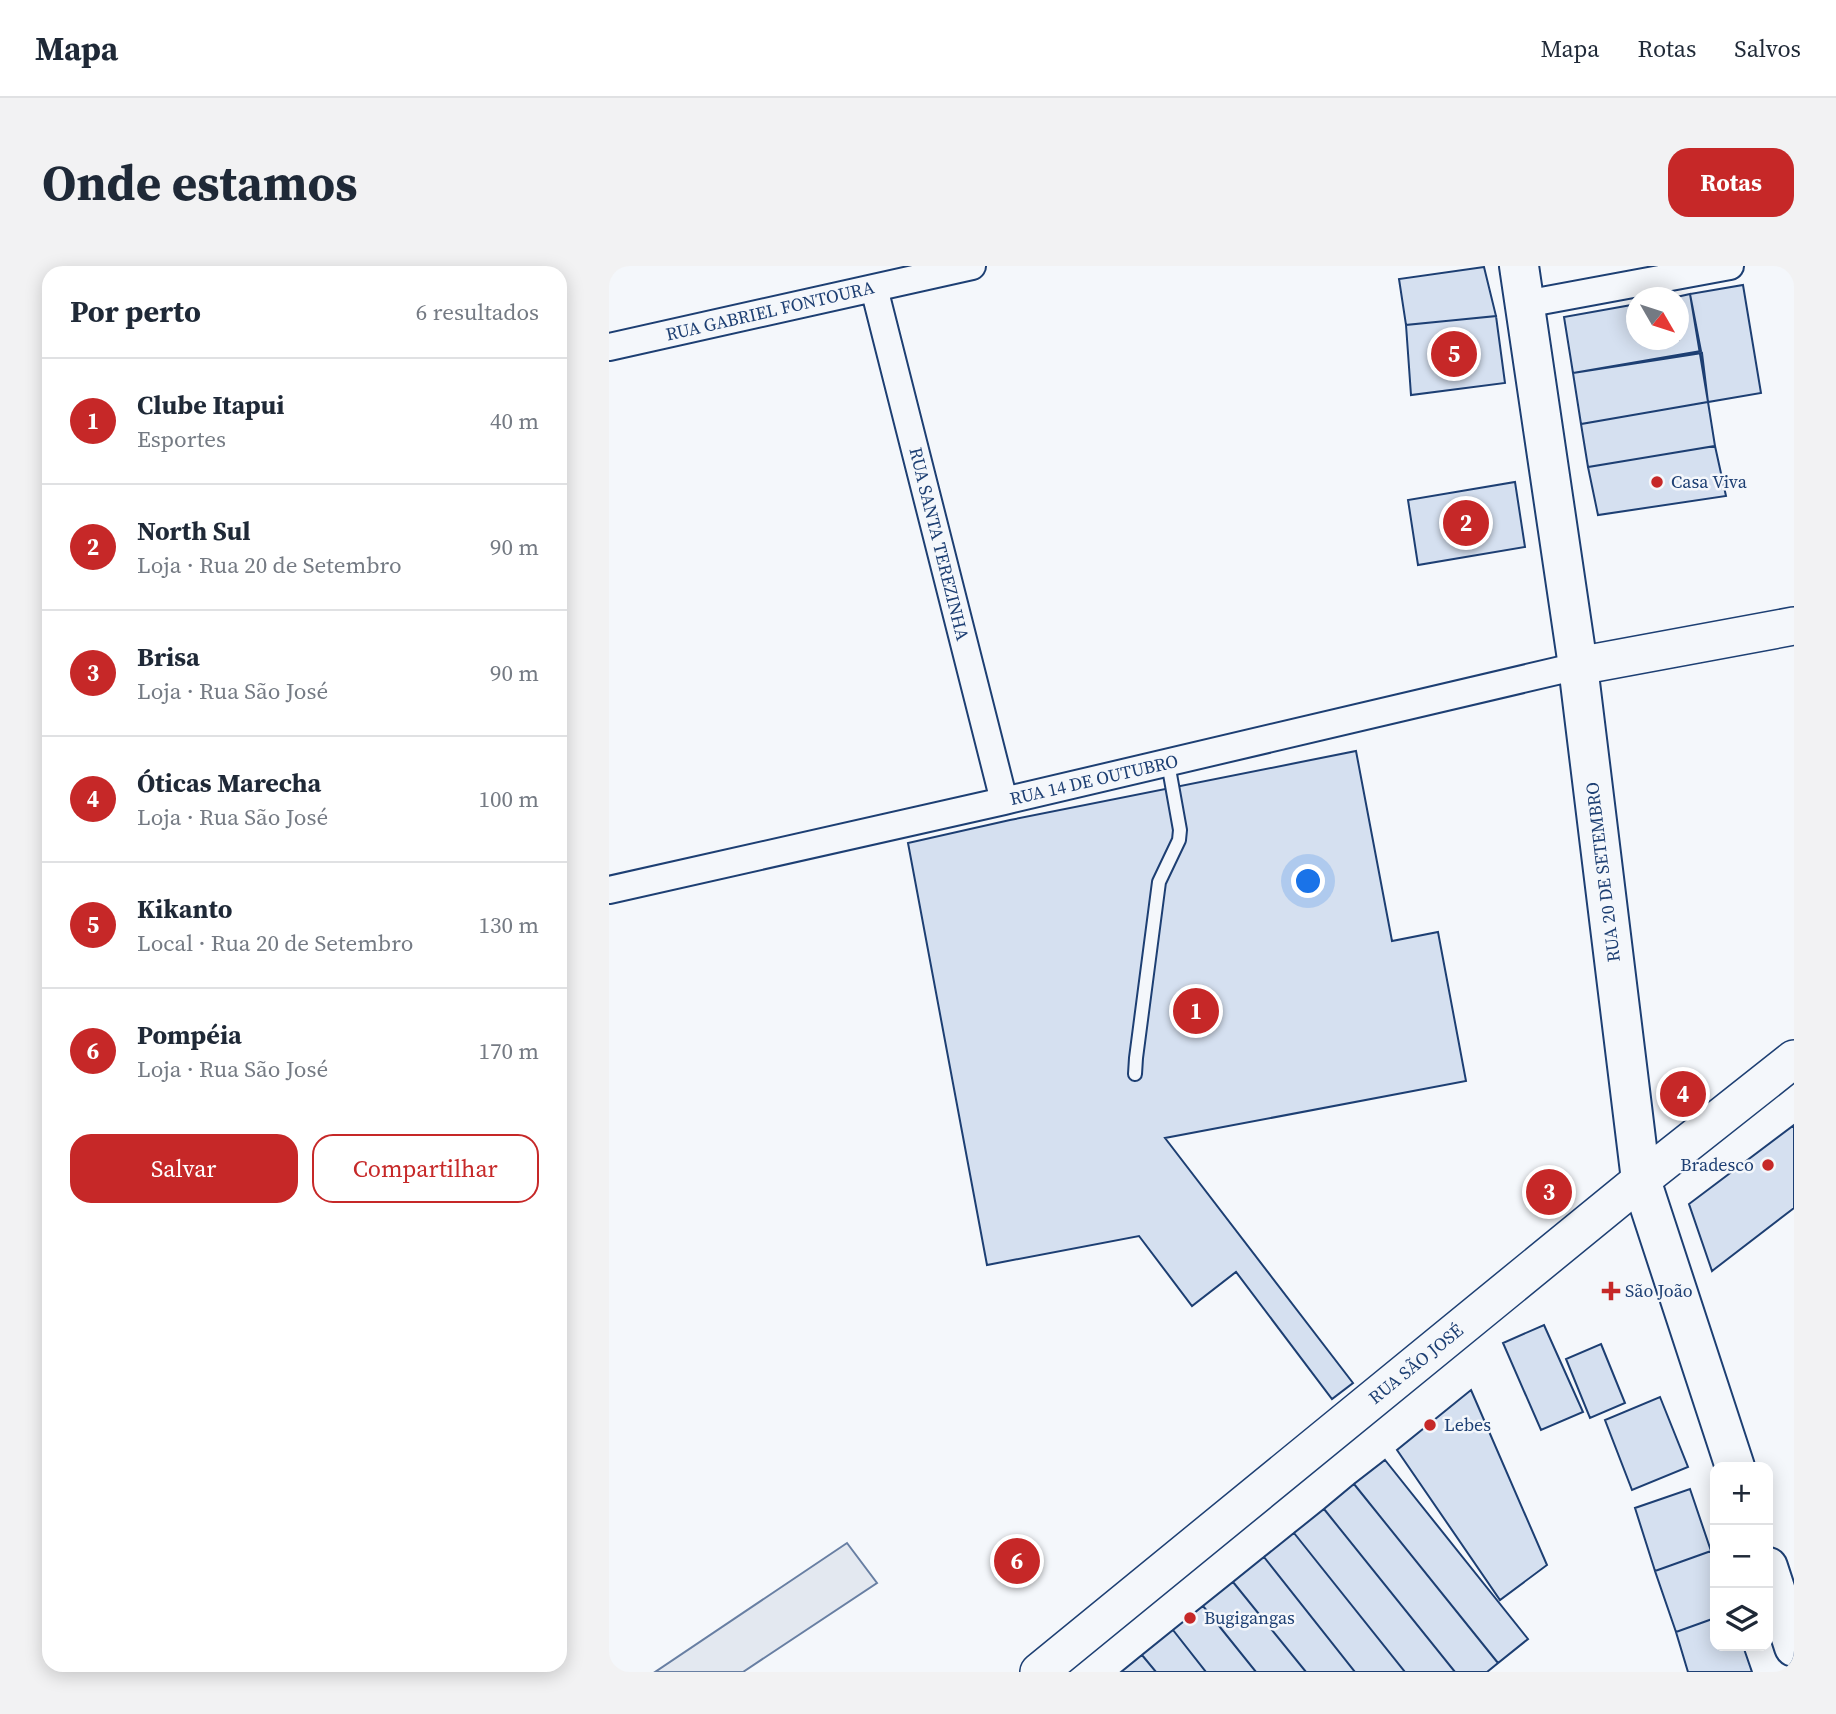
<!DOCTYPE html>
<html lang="pt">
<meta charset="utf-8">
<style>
:root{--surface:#fff;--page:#f2f2f3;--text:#1f2937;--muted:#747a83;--line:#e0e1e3;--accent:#c62828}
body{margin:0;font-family:"Source Serif 4",serif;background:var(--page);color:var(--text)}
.controls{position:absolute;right:21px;bottom:21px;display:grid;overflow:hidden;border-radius:14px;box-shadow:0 4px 18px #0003}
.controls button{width:63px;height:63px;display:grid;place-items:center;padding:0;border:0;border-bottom:2px solid var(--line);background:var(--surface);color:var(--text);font:35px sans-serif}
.compass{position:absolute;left:1017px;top:21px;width:63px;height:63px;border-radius:50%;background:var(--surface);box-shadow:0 4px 18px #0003;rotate:129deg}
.you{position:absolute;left:700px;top:616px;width:24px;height:24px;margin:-18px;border:5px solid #fff;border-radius:50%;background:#1a73e8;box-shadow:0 0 0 10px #1a73e833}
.badge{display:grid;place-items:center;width:46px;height:46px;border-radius:50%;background:var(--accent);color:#fff;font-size:23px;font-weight:700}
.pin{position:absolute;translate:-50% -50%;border:4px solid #fff;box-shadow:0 2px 7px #0006}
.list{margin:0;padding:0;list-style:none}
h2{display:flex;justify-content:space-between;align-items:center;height:91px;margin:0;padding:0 28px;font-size:30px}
h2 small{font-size:23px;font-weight:400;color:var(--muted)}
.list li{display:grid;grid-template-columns:46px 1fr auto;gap:21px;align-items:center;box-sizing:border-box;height:126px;padding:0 28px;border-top:2px solid var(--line)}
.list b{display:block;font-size:26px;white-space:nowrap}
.list p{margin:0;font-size:23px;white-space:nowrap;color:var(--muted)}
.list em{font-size:23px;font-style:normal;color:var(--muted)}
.actions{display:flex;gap:14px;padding:21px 28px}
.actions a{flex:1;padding:16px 0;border:2px solid var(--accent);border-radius:21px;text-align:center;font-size:24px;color:var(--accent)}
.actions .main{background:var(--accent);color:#fff}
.icon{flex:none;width:38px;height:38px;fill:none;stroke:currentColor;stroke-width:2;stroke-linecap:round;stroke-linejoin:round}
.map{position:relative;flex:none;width:1185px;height:1406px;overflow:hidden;border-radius:21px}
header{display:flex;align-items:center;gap:42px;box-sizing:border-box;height:98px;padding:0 35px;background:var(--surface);border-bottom:2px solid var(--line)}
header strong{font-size:33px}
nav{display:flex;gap:38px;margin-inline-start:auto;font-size:24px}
.intro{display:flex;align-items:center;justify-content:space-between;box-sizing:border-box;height:168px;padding:0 42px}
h1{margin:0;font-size:49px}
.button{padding:18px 32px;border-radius:21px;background:var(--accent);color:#fff;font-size:24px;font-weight:700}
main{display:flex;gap:42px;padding:0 42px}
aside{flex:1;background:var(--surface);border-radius:21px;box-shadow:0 4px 18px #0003}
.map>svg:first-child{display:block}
</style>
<header>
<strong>Mapa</strong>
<nav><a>Mapa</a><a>Rotas</a><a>Salvos</a></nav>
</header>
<div class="intro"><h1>Onde estamos</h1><a class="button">Rotas</a></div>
<main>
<aside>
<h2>Por perto<small>6 resultados</small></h2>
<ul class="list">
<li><span class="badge">1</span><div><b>Clube Itapui</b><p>Esportes</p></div><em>40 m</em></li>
<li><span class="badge">2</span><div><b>North Sul</b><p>Loja · Rua 20 de Setembro</p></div><em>90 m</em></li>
<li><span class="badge">3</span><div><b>Brisa</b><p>Loja · Rua São José</p></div><em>90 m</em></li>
<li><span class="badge">4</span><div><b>Óticas Marecha</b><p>Loja · Rua São José</p></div><em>100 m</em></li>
<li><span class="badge">5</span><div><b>Kikanto</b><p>Local · Rua 20 de Setembro</p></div><em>130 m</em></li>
<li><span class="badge">6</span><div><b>Pompéia</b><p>Loja · Rua São José</p></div><em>170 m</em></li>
</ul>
<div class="actions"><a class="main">Salvar</a><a>Compartilhar</a></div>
</aside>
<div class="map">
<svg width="1185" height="1406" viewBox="0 0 1185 1406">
<rect width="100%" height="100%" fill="#f4f7fb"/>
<path fill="#e3e8f0" stroke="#687fa3" stroke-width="2" d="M238 1277 268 1317 134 1406H46Z"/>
<path fill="#d5e0f0" stroke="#1d3f73" stroke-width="2" d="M875 1 887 50 797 59 790 13Z
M1134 19 1152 127 1099 136 1081 28Z
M1081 28 1092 85 964 107 955 51 1028 38V74H1070V32H1063Z
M887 50 896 117 802 129 797 59Z
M1093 87 1099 136 972 158 964 107Z
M1099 136 1106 180 979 201 972 158Z
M1106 180 1117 230 989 249 979 201Z
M906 216 916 281 809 299 799 234Z
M747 485 783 675 829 666 857 815 556 872 744 1117 723 1133 627 1006 583 1040 530 970 378 999 299 577 401 554Z
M1185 859V942L1103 1005 1080 938Z
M935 1059 974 1146 932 1164 894 1077Z
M992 1078 1016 1137 981 1152 957 1093Z
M862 1124 938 1299 891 1334 788 1184Z
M1051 1131 1079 1201 1023 1224 996 1154Z
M776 1194 919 1373 889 1397 745 1218Z
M745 1218 889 1397 878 1406H846L715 1243Z
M1081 1223 1102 1285 1046 1305 1026 1242Z
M715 1243 846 1406H796L685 1267Z
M685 1267 796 1406H746L655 1291Z
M1102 1285 1106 1298V1352L1067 1366 1046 1305Z
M655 1291 746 1406H697L624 1316Z
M624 1316 697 1406H647L594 1340Z
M594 1340 647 1406H597L564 1364Z
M1106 1352V1380H1134L1143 1406H1079L1067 1366Z
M564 1364 597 1406H547L533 1389Z
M533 1389 547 1406H512Z"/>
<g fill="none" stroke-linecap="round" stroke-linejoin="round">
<g stroke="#1d3f73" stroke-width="16">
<path id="lane" d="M526 808 527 792 550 616 570 574 571 564 559 497"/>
</g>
<g stroke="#1d3f73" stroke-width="30">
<path id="street" d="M265 22 395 535
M916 38 1121 0
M0 81 363 0
M0 624 395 535 969 400"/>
</g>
<g stroke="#1d3f73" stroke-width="40">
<path id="secondary" d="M969 400 1185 360
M430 1406 1032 914 1185 793"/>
</g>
<g stroke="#1d3f73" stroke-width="42">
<path id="primary" d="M910 0 969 400 1032 914 1126 1201
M1159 1301 1185 1381"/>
</g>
<use href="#lane" stroke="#f4f7fb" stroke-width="12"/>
<use href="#street" stroke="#f4f7fb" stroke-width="26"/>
<use href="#secondary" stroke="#f4f7fb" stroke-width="37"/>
<use href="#primary" stroke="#f4f7fb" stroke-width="38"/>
</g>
<g fill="#c62828" stroke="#f4f7fb" stroke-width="2.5">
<circle cx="1048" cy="216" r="7"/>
<circle cx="1159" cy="899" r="7"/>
<path d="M998.5 1014.5h7v7h7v7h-7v7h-7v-7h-7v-7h7z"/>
<circle cx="821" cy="1159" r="7"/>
<circle cx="581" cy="1352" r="7"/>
</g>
<g text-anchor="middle" stroke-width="5" stroke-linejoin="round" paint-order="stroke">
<g font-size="18" fill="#1d3f73" stroke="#f4f7fb">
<text transform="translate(161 45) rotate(-13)" y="6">RUA GABRIEL FONTOURA</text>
<text transform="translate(330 278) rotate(76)" y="6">RUA SANTA TEREZINHA</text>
<text transform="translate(485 514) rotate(-13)" y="6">RUA 14 DE OUTUBRO</text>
<text transform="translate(994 606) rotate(-97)" y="6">RUA 20 DE SETEMBRO</text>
<text transform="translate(807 1098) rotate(-39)" y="6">RUA SÃO JOSÉ</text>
</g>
<g font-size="18" fill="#1d3f73" stroke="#f4f7fb" text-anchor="start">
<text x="1062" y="222">Casa Viva</text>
<text x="1145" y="905" text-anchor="end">Bradesco</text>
<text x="1016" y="1031">São João</text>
<text x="835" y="1165">Lebes</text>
<text x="595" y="1358">Bugigangas</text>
</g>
</g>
</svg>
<div class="controls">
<button>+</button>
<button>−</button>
<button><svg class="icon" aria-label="layers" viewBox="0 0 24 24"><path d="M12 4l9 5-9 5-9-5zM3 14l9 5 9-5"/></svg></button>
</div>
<svg class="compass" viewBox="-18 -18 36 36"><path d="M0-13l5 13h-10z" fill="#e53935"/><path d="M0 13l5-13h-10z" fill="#747a83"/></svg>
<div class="you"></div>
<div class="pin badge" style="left:587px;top:745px">1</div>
<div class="pin badge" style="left:857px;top:257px">2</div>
<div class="pin badge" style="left:940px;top:926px">3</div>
<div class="pin badge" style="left:1074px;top:828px">4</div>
<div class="pin badge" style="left:845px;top:88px">5</div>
<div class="pin badge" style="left:408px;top:1295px">6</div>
</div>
</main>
